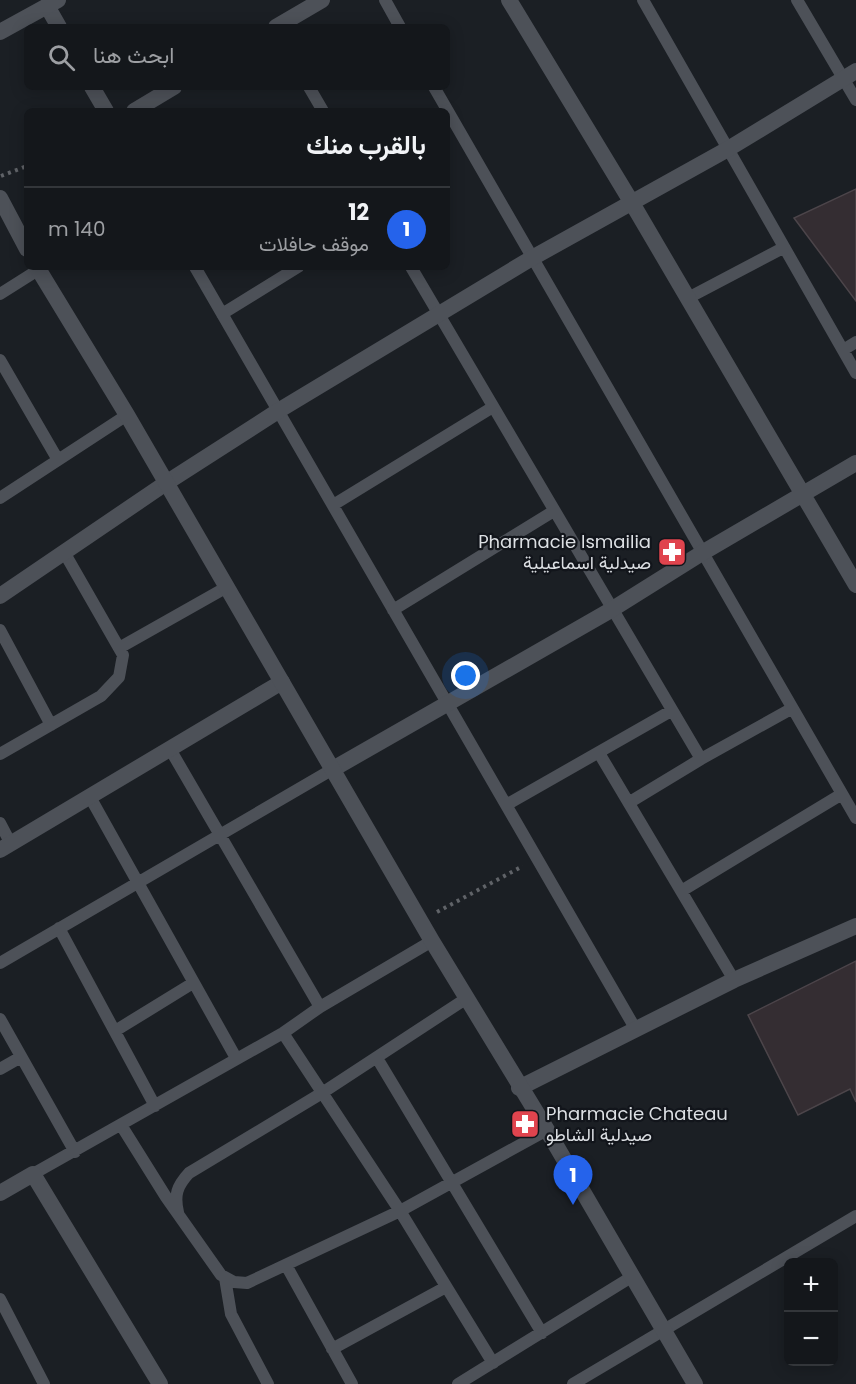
<!DOCTYPE html>
<html lang="ar">
<meta charset="utf-8">
<style>
:root{--surface:#14171b;--page:#1d2024;--text:#f1f3f6;--muted:#9d9fa3;--line:#33363a;--accent:#2563eb}
body{margin:0;font-family:Poppins,Vazirmatn,sans-serif;background:var(--page);color:var(--text);direction:rtl}
.controls{position:absolute;right:18px;bottom:18px;display:grid;overflow:hidden;border-radius:9px;box-shadow:0 3px 15px #0003}
.controls button{width:54px;height:54px;display:grid;place-items:center;padding:0;border:0;border-bottom:2px solid var(--line);background:var(--surface);color:var(--text);font:30px sans-serif}
.you{position:absolute;left:466px;top:676px;width:21px;height:21px;margin:-15px;border:4px solid #fff;border-radius:50%;background:#1a73e8;box-shadow:0 0 0 9px #1a73e833}
.badge{display:grid;place-items:center;width:39px;height:39px;border-radius:50%;background:var(--accent);color:#fff;font-size:20px;font-weight:700}
.pin{position:absolute;translate:-50% -50px;filter:drop-shadow(0 2px 3px #0008)}
.pin::after{content:'';position:absolute;top:32px;width:21px;height:18px;background:inherit;clip-path:polygon(0 0,100% 0,50% 100%)}
.list{margin:0;padding:0;list-style:none}
h2{display:flex;justify-content:space-between;align-items:center;height:78px;margin:0;padding:0 24px;font-size:26px}
h2 small{font-size:20px;font-weight:400;color:var(--muted)}
.list li{display:grid;grid-template-columns:39px 1fr auto;gap:18px;align-items:center;box-sizing:border-box;height:84px;padding:0 24px;border-top:2px solid var(--line)}
.list b{display:block;font-size:22px;white-space:nowrap}
.list p{margin:0;font-size:20px;white-space:nowrap;color:var(--muted)}
.list em{font-size:20px;font-style:normal;color:var(--muted)}
.icon{flex:none;width:33px;height:33px;fill:none;stroke:currentColor;stroke-width:2;stroke-linecap:round;stroke-linejoin:round}
.map{position:relative;flex:none;width:856px;height:1384px;overflow:hidden;direction:ltr}
.search{position:absolute;background:var(--surface);box-shadow:0 3px 15px #0003;left:24px;top:24px;width:426px;height:66px;display:flex;align-items:center;gap:15px;box-sizing:border-box;padding:0 21px;border-radius:9px;color:var(--muted);font-size:22px}
.panel{position:absolute;background:var(--surface);box-shadow:0 3px 15px #0003;left:24px;top:108px;width:426px;height:162px;border-radius:9px;direction:rtl}
.map>svg:first-child{display:block}
</style>
<div class="map">
<svg width="856" height="1384" viewBox="0 0 856 1384">
<rect width="100%" height="100%" fill="#1b1f24"/>
<path fill="#342d32" stroke="#4c454a" stroke-width="1.5" d="M856 189V301L794 218Z
M856 961V1102L850 1089 798 1115 748 1015Z"/>
<g fill="none" stroke-linecap="round" stroke-linejoin="round">
<path stroke="#606368" stroke-width="4" stroke-dasharray="3 4.5" stroke-linecap="butt" d="M1 176 27 166
M437 912 523 866"/>
<path stroke="#4d5158" stroke-width="12" d="M385 0 400 27
M643 0 856 373
M797 0 856 100
M309 87 323 111
M434 87 856 818
M195 267 635 1028
M411 267 701 759
M0 294 38 270
M688 298 783 248
M222 314 298 267
M843 350 856 342
M0 360 58 460
M0 498 127 415
M333 505 493 407
M393 610 554 511
M0 630 51 725
M119 648 227 587
M170 749 320 1007
M599 753 734 980
M0 754 101 696 119 677 123 655 64 552
M90 797 236 1058
M630 802 701 759 791 709
M506 805 671 711
M0 823 11 844
M683 890 842 794
M59 928 155 1106
M0 963 333 769
M0 1019 75 1152
M115 1031 193 983
M283 1033 400 1211 493 1363
M377 1058 542 1333
M0 1069 21 1057
M121 1125 166 1197 221 1275 234 1282 247 1283 400 1211 547 1130
M33 1174 283 1033 320 1007 432 941
M178 1212C174 1195 177 1186 189 1173L322 1093 467 998
M286 1265 352 1384
M225 1278 231 1314 268 1384
M0 1299 44 1384
M332 1349 446 1287
M458 1384 633 1276
M573 1384 856 1216"/>
<path stroke="#4d5158" stroke-width="16" d="M509 0 632 203 856 585
M47 6 59 27
M276 27 322 0
M92 87 106 111
M134 111 174 87
M0 596 166 483 278 411 532 258 728 149 856 71
M333 769 611 610 702 553 856 463
M0 850 282 682
M519 1088 734 980 856 926
M0 1193 33 1174 160 1384"/>
<path stroke="#4d5158" stroke-width="16" d="M0 32 58 0
M0 198 27 249
M37 267 127 415 432 941 547 1130 695 1384"/>
</g>
<defs>
<g id="pharmacy-square" transform="scale(1.5)"><rect x="-9" y="-9" width="18" height="18" rx="4" fill="#e0444e" stroke="#12151b"/><path d="M-2-6h4v4h4v4h-4v4h-4v-4h-4v-4h4Z" fill="#fff"/></g>
</defs>
<g fill-rule="evenodd">
<use href="#pharmacy-square" x="672" y="552"/>
<use href="#pharmacy-square" x="525" y="1124"/>
</g>
<g text-anchor="middle" stroke-width="4.5" stroke-linejoin="round" paint-order="stroke">
<g font-size="18" fill="#dcdfe3" stroke="#12151b" text-anchor="end">
<text x="651" y="548">Pharmacie Ismailia<tspan x="651" dy="21">صيدلية اسماعيلية</tspan></text>
<text x="546" y="1120" text-anchor="start">Pharmacie Chateau<tspan x="546" dy="21">صيدلية الشاطو</tspan></text>
</g>
</g>
</svg>
<div class="controls">
<button>+</button>
<button>−</button>
</div>
<div class="you"></div>
<div class="pin badge" style="left:573px;top:1205px">1</div>
<div class="search"><svg class="icon" aria-label="search" viewBox="0 0 24 24"><circle cx="10" cy="10" r="6"/><path d="M15 15l6 6"/></svg>ابحث هنا</div>
<section class="panel">
<h2>بالقرب منك<small></small></h2>
<ul class="list">
<li><span class="badge">1</span><div><b>12</b><p>موقف حافلات</p></div><em>140 m</em></li>
</ul>
</section>
</div>
